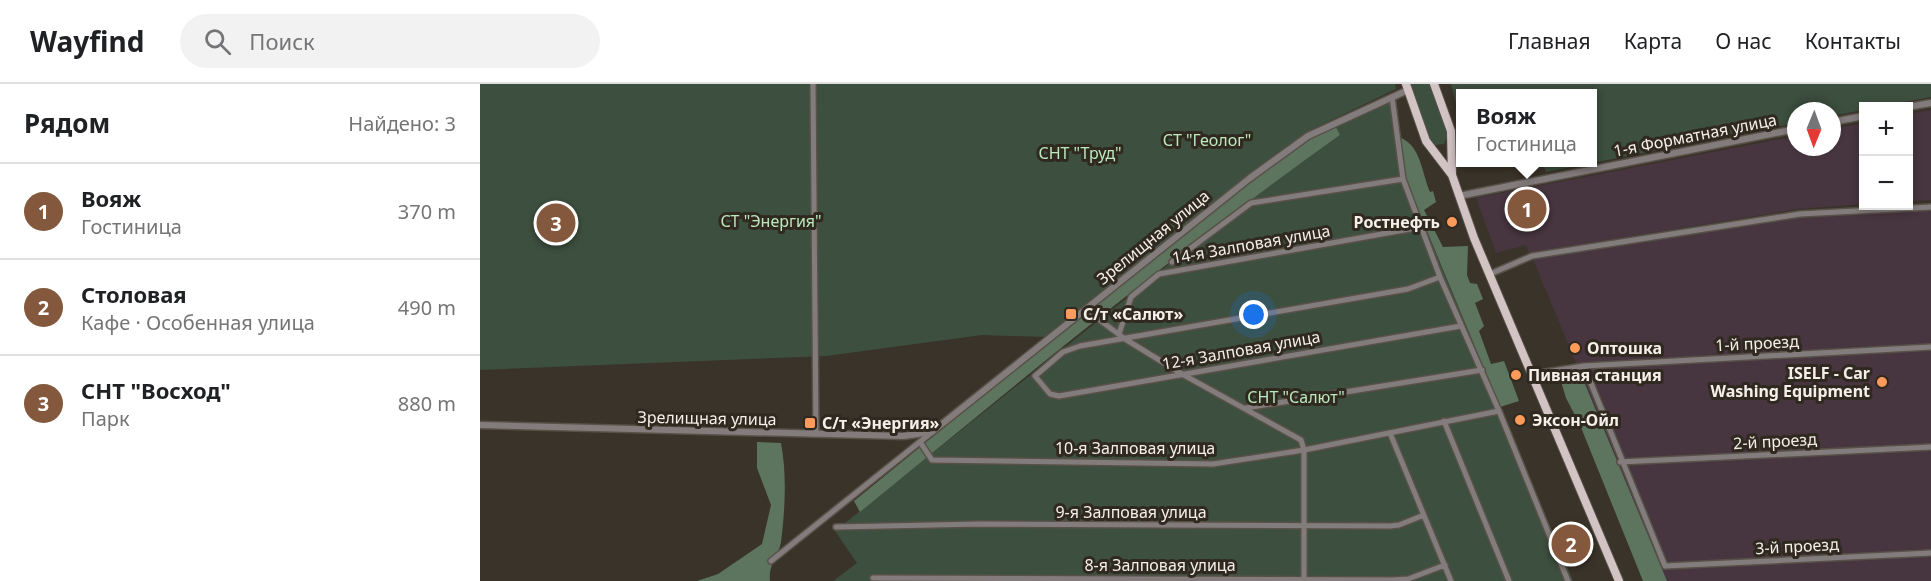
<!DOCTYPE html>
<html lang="ru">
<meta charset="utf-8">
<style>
:root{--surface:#fff;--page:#f2f2f2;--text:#202124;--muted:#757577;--line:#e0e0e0;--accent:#84583c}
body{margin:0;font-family:"Noto Sans",sans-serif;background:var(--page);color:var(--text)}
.controls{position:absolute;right:18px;top:18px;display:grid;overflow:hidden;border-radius:0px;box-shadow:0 3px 9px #0003}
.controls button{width:54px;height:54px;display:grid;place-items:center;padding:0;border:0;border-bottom:2px solid var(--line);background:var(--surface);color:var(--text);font:30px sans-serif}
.compass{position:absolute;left:1307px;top:18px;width:54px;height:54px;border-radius:50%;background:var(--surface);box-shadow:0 3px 9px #0003;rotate:181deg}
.you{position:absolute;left:774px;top:231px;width:21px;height:21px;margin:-15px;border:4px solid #fff;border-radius:50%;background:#1a73e8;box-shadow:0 0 0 9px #1a73e833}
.badge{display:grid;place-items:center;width:39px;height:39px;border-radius:50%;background:var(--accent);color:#fff;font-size:20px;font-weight:700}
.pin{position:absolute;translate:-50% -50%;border:3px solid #fff;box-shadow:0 2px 6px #0006}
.popup{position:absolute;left:976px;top:5px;width:141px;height:78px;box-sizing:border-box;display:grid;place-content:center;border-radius:0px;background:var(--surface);filter:drop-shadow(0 2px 4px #0005);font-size:20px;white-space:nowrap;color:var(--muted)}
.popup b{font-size:22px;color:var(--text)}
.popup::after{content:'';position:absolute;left:50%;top:100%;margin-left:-12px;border:12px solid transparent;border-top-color:var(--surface)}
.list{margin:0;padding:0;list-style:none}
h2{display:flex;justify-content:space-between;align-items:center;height:78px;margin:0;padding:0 24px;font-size:26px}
h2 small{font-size:20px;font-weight:400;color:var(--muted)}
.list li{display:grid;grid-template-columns:39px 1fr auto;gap:18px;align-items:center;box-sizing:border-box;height:96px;padding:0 24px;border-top:2px solid var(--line)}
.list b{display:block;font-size:22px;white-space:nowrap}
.list p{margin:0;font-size:20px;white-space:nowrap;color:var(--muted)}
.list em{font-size:20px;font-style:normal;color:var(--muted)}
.icon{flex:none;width:33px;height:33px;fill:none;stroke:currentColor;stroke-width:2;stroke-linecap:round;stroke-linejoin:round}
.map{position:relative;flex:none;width:1451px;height:497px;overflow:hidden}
header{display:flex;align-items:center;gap:36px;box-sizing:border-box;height:84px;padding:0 30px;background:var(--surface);border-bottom:2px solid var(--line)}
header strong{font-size:28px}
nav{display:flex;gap:33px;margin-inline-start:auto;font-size:21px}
.search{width:420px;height:54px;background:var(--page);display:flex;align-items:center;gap:15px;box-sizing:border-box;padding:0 21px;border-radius:33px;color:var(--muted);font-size:22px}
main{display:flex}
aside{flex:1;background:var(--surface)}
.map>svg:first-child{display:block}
</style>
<header>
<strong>Wayfind</strong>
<div class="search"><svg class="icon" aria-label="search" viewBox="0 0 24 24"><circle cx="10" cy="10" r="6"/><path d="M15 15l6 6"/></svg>Поиск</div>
<nav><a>Главная</a><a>Карта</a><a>О нас</a><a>Контакты</a></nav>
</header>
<main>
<aside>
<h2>Рядом<small>Найдено: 3</small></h2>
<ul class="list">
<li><span class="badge">1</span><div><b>Вояж</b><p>Гостиница</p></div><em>370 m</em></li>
<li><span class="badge">2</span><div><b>Столовая</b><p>Кафе · Особенная улица</p></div><em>490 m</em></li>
<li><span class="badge">3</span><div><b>СНТ &quot;Восход&quot;</b><p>Парк</p></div><em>880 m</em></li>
</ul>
</aside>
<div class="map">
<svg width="1451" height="497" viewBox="0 0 1451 497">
<rect width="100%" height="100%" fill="#3a3329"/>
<path fill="#47353f" d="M1451 26V116L1429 117 1428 30Z
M1383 39V120L1318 125 1049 169 1046 161 1016 169 996 114 1316 52V63H1352V45Z
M1451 124V497H1187L1052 173 1327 132Z"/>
<path fill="#3d4f3e" d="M0 0H915L916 5 835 44 807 62 565 253 502 251 346 272 0 286Z
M930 0H951L968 49 964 60 956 61 950 58Z
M971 0H1451V13L1402 22H1384L1383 26 1352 32V27H1316V39L1066 88 1063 79 1113 78V9H981V28H978Z
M914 15 924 93 1093 497H353L377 479 355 447 768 117 860 51 855 41Z"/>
<path fill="#5d755e" d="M855 41 860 51C694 169 538 299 380 428L374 417C478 332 581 247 686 164 737 123 797 69 855 41Z
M921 54C941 62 942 90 950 108L953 107 956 118 944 126 963 163 988 162 987 191 990 199 997 200 1003 215 995 219 1004 242 999 247 1011 280 1024 277 1039 317 1020 323 925 94Z
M1100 288 1187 497H1163L1100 341 1086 314 1080 294Z
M277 358 301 359C307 390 305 427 301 458 299 472 288 480 290 497H217L238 490 282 460 291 421 277 384Z"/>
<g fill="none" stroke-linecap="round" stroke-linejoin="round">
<g stroke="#585148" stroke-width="8">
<path id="minor" d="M333 0 336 350
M912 13 923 95 960 193 1019 327 1088 497
M692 178 771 119 923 95
M1010 190 1052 172 1320 130 1451 123
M960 193 928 205 600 262 583 268 555 292 570 310 579 312 981 242
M605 225 645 255 702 290 821 356 824 366V497
M639 250 651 213 679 190 941 143
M1104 282 1451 263
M1053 290 1104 282 1185 482 1451 469
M766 324 1002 286
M964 337 1029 497
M910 349 971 497
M440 358 452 376 733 380 824 366 1019 327
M1140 378 1451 363
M356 443 501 440 910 442 919 441 944 431
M291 477 451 349
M393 494 912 496 928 495 965 481"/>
</g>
<g stroke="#585148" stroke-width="9">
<path id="tertiary" d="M1428 23 1451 19
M1352 38 1384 32
M979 112 1316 45
M0 341 423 352 452 348 770 94 828 52 928 6"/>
</g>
<g stroke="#585148" stroke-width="10">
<path id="primary" d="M926 0 946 57 972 91 994 154 1139 497
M954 0 971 47 972 91"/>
</g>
<use href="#minor" stroke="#837c7c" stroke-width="5"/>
<use href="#tertiary" stroke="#837c7c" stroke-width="6"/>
<use href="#primary" stroke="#d2c3c5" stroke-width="8"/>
</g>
<g fill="#ff9b5a" stroke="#2f291f" stroke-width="2">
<circle cx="972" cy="138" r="6"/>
<rect x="585" y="224" width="12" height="12" rx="3"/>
<circle cx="1095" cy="264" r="6"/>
<circle cx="1036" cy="291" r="6"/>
<circle cx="1402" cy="298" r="6"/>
<circle cx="1040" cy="336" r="6"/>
<rect x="324" y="333" width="12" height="12" rx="3"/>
</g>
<g text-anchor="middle" stroke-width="6" stroke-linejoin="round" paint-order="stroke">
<g font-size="16" fill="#f4efe9" stroke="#2f291f">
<text transform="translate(1215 51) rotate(-11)" y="6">1-я Форматная улица</text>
<text transform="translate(673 153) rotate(-39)" y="6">Зрелищная улица</text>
<text transform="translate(771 160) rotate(-10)" y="6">14-я Залповая улица</text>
<text transform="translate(1277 259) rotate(-3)" y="6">1-й проезд</text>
<text transform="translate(761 266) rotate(-10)" y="6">12-я Залповая улица</text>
<text transform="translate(227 334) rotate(1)" y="6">Зрелищная улица</text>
<text transform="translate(1295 357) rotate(-3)" y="6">2-й проезд</text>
<text x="655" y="370">10-я Залповая улица</text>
<text x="651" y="434">9-я Залповая улица</text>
<text transform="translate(1317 462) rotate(-3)" y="6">3-й проезд</text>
<text x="680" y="487">8-я Залповая улица</text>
</g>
<g font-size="16" fill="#bbe8bd" stroke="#2f291f">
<text x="727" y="62">СТ "Геолог"</text>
<text x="600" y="75">СНТ "Труд"</text>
<text x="291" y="143">СТ "Энергия"</text>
<text x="816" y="319">СНТ "Салют"</text>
</g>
<g font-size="16" font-weight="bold" fill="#f4efe9" stroke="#2f291f" text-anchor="start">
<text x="960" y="144" text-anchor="end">Ростнефть</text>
<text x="603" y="236">С/т «Салют»</text>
<text x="1107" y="270">Оптошка</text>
<text x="1390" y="295" text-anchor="end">ISELF - Car<tspan x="1390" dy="18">Washing Equipment</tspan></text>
<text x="1048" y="297">Пивная станция</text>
<text x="1052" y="342">Эксон-Ойл</text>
<text x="342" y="345">С/т «Энергия»</text>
</g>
</g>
</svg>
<div class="controls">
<button>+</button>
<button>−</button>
</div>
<svg class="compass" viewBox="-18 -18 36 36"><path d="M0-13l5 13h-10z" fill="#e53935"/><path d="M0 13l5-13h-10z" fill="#757577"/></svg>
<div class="you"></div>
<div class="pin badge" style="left:1047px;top:125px">1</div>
<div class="popup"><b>Вояж</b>Гостиница</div>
<div class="pin badge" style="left:1091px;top:460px">2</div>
<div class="pin badge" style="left:76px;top:139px">3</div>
</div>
</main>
